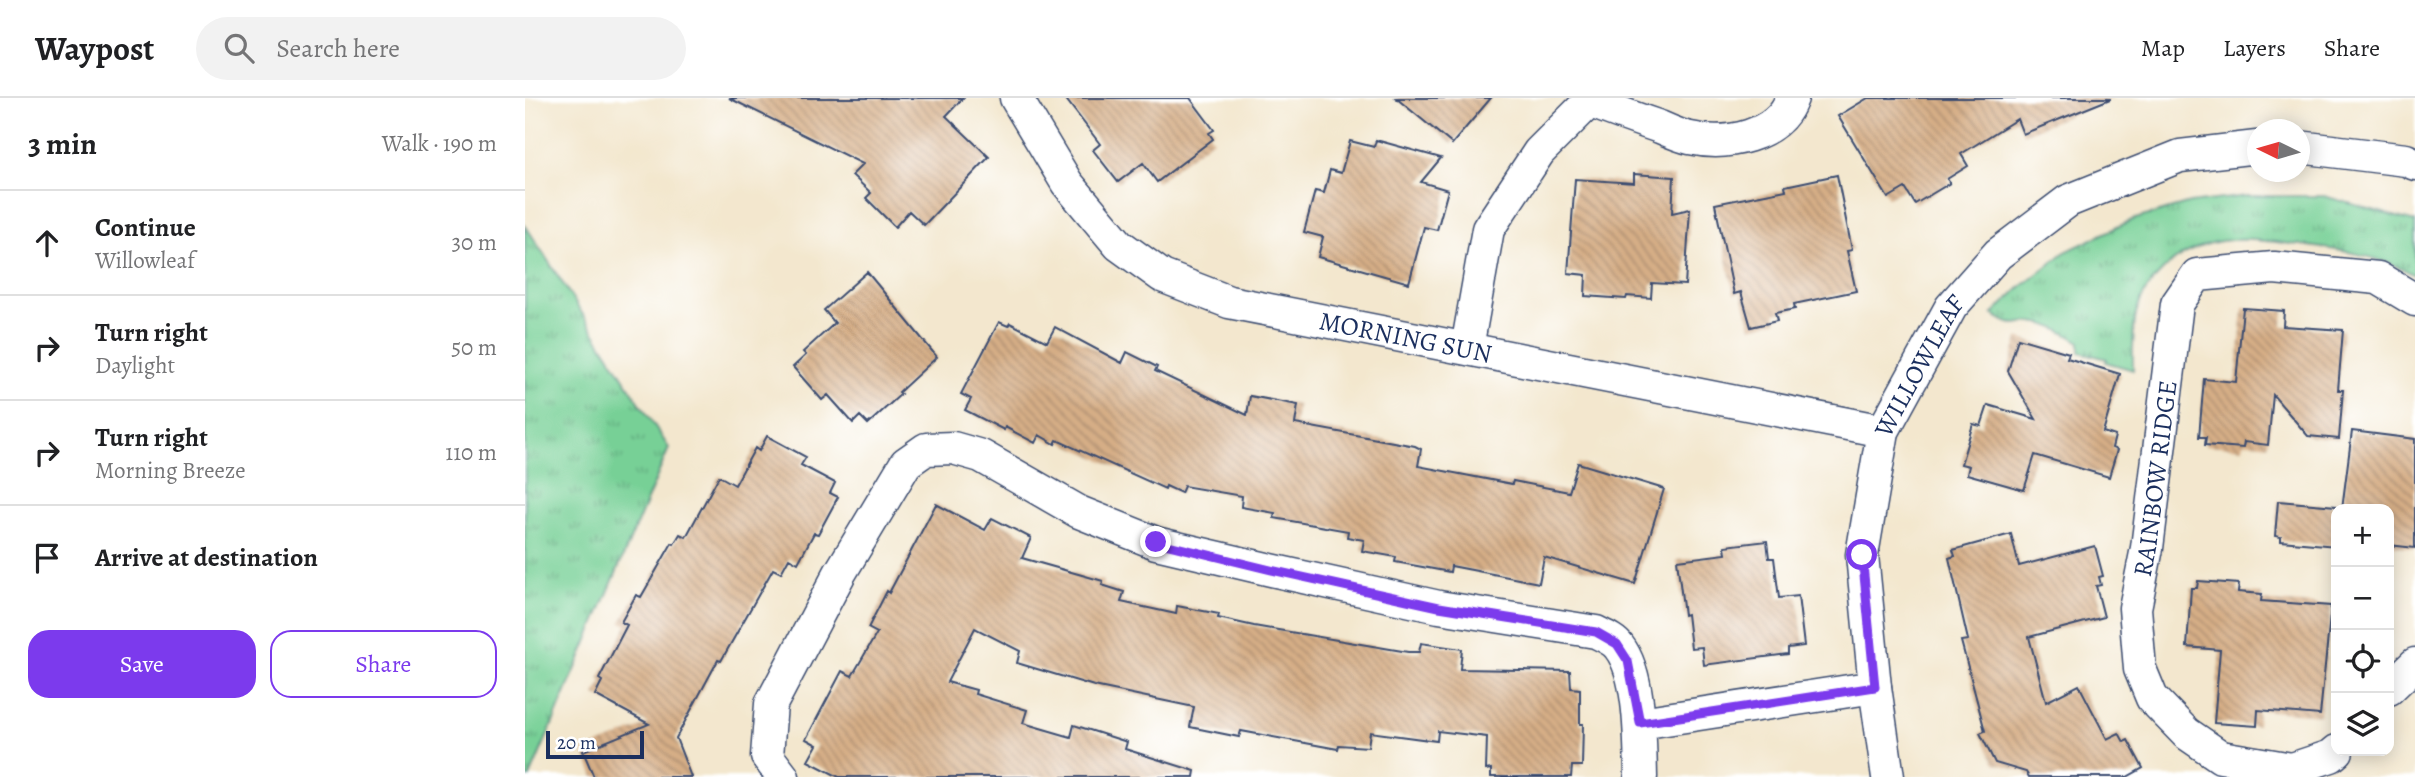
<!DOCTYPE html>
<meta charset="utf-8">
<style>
:root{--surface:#fff;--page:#f2f2f2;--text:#202124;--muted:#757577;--line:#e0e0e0;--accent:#7c3aed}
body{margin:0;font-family:Alegreya,serif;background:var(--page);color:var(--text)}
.controls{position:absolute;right:21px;bottom:21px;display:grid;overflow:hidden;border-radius:14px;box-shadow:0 4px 18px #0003}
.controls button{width:63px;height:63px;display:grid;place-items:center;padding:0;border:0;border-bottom:2px solid var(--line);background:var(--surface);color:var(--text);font:35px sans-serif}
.compass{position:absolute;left:1722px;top:21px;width:63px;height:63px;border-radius:50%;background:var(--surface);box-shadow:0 4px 18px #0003;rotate:275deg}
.scale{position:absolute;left:21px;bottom:18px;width:98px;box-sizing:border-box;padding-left:7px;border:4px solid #1b2f5e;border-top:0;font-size:19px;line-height:24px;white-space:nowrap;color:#1b2f5e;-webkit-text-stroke:5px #fff;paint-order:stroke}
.stop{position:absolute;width:21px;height:21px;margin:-16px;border:5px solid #7c3aed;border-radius:50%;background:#fff}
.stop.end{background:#7c3aed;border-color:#fff;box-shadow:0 2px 7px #0008}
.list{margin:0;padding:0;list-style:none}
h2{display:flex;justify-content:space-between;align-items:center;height:91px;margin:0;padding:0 28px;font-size:30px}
h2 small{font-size:23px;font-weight:400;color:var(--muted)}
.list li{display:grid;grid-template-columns:46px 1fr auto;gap:21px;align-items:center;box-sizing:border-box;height:105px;padding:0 28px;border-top:2px solid var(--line)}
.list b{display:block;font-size:26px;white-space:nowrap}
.list p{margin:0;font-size:23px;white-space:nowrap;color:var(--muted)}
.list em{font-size:23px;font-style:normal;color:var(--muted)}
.actions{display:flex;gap:14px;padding:21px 28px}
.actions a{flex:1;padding:16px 0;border:2px solid var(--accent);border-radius:21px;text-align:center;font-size:24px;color:var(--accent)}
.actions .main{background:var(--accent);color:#fff}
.icon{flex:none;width:38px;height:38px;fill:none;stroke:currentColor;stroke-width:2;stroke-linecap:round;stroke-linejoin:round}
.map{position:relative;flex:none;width:1890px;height:679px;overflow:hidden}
header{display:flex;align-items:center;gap:42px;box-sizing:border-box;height:98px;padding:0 35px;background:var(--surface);border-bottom:2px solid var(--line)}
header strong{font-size:33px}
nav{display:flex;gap:38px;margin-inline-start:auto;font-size:24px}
.search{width:490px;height:63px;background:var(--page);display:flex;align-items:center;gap:18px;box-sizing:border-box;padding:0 24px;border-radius:38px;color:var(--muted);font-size:26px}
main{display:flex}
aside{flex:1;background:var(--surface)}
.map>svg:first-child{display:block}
</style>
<header>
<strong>Waypost</strong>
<div class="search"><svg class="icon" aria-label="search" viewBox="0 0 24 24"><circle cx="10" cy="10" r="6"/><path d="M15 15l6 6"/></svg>Search here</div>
<nav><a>Map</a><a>Layers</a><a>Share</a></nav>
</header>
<main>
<aside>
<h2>3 min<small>Walk · 190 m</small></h2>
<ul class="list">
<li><svg class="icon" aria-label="ahead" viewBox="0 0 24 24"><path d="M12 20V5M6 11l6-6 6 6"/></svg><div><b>Continue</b><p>Willowleaf</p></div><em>30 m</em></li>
<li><svg class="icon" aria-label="right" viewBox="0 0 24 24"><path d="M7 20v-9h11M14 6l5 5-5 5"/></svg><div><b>Turn right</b><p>Daylight</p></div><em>50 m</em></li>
<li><svg class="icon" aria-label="right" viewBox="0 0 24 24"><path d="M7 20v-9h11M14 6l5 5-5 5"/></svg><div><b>Turn right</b><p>Morning Breeze</p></div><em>110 m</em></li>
<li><svg class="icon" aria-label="arrive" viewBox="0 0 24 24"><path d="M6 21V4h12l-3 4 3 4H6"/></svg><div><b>Arrive at destination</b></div></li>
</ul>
<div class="actions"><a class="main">Save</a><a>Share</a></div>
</aside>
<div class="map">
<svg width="1890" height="679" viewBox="0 0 1890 679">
<defs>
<pattern id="grass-tufts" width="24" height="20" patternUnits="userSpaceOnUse" patternTransform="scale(1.75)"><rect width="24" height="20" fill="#77d096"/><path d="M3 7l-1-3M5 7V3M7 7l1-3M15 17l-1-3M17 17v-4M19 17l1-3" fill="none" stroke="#61a97e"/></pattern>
<pattern id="building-back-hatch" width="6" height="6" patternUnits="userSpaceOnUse" patternTransform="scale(1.75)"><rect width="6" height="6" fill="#d6ae86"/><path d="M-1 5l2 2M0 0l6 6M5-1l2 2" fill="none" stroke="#ad8e71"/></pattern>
</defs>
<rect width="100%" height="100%" fill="#fff"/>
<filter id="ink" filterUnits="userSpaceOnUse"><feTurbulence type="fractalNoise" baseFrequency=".0143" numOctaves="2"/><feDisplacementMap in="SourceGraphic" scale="14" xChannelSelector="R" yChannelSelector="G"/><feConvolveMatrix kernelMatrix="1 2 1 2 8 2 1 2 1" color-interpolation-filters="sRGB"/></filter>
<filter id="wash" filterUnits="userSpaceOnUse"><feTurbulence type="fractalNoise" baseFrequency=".00686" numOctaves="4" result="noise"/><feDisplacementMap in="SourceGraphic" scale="28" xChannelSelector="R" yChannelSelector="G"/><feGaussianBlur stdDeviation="1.57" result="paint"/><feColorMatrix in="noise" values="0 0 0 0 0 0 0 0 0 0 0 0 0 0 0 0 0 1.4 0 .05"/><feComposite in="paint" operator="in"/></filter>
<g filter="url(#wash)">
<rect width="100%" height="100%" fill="#f3e7ce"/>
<path fill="url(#grass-tufts)" stroke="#49807a" stroke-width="2" d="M1722 98H1799L1890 124V177C1854 157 1816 152 1776 147 1747 144 1708 137 1680 147 1651 156 1621 183 1612 212 1607 231 1608 253 1608 272L1581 264 1582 261 1555 254V244C1542 236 1529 228 1514 225 1490 221 1493 234 1468 216L1496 189 1540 154 1607 122 1665 105Z
M0 127 144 350 5 679H0Z"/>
<g id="blocks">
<path fill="url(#building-back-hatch)" d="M204 0H438L421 18 464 59 399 127 384 113 370 129 341 100 346 95 327 77 338 66Z
M540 0H665L689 32 684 35 688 41 632 84 618 65 593 84 568 52 575 46Z
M871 0H966L927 46Z
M1343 0H1585V1L1498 36 1492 21 1436 56 1443 68 1422 81 1425 85 1390 106 1380 90 1363 100 1313 18Z
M851 42 916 60 896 84 923 92 912 132 899 129 884 185 793 159 798 139 779 134 790 93 799 95 805 72 816 75 825 43 849 49Z
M1109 76 1149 79 1147 115 1165 111 1160 187 1127 185 1126 200 1102 198 1101 201 1060 198 1061 177 1043 175 1050 81 1109 85Z
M1312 77 1327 152 1322 153 1331 193 1269 206 1270 211 1250 215 1252 223 1226 229 1216 194 1209 196 1190 106 1261 92 1260 88Z
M342 174 412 259 374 294 376 296 343 326 335 318 328 325 303 297 297 302 268 269 281 257 278 254 310 225 299 212Z
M1718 210 1759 213 1758 228 1818 232 1813 292H1818L1814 341 1783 338 1748 297 1743 347 1719 344 1718 350 1680 347 1681 339H1674L1679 281 1711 284Z
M474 224 483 228 485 225 522 244 530 229 597 265 602 254 632 269 630 273 722 317 725 298 773 307 770 326 890 348 896 351 893 368 987 386 988 383 1044 394 1053 365 1139 391 1110 486 1019 459 1014 485 926 468 925 474 870 464 871 459 837 453 839 442 822 439 823 433 749 420 750 415 716 409 717 398 659 388 656 395 641 388 640 391 532 342 530 346 514 337 510 345 480 329 479 332 440 312 446 301 436 296Z
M1493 240 1544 255 1542 260 1595 276 1578 334 1590 338 1587 350 1592 352 1584 379 1510 357 1499 392 1442 376 1444 368 1436 366 1448 326 1456 328 1463 307 1511 321 1483 273Z
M1827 333 1890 341V450L1864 447V411H1817Z
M242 338 281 359 276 367 310 385 305 395 313 399 293 436 289 435 273 465 264 460 256 475 248 471 196 563 193 562 151 640 166 679H69L58 653 124 626 70 597 77 583 74 581 102 527 96 524 111 497 116 499 147 445 149 446 155 436 161 439 194 378 210 387 230 350 234 353Z
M1753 403 1811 408V448L1756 443V439L1750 438Z
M411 406 460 432 467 420 506 440 497 460 578 483 577 487 599 494 596 504 651 516 652 508 694 516 693 520 729 528 883 554H894L896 545 937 551 935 571 1045 573 1046 590 1055 591V626H1058L1057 668H1047L1046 679H966V671L961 672 962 639 913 633 912 643 845 634 843 649 814 647 813 651 716 633 714 639 665 629 669 609 569 588 492 565 495 553 450 530 422 584 451 592 450 596 502 612 498 625 546 639 549 627 602 644 600 651 670 673 669 679H314L283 663 292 647 281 641 317 573 327 578 352 535 343 530 362 493 364 495Z
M1486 436 1494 468 1570 448 1578 478 1574 479 1576 487 1571 488 1579 519 1504 539 1521 604 1554 587 1582 641 1594 635 1599 644 1603 642 1618 670 1602 679H1504L1501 674 1470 665 1455 635 1460 633 1436 543 1443 542 1424 460 1430 458 1428 452Z
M1242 443 1244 460H1249L1254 500 1273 498 1279 548 1263 550V556L1179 567 1177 549 1166 550 1162 516 1159 517 1152 462 1201 456 1200 448Z
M1673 483 1714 486 1713 494 1737 496 1736 503 1806 508 1795 617 1733 612 1732 628 1689 625 1695 552 1662 549 1666 490H1672Z"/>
</g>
</g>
<g filter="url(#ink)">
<use href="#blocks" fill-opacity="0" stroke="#3b4b6f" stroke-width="2"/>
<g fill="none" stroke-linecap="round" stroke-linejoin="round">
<g stroke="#3b4b6f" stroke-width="35">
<g id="street">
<path id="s1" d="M491 0 542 85 594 147 637 178 704 204 1358 333"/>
<path d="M1064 3C1087 12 1111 21 1135 29 1144 33 1155 38 1165 40 1201 48 1253 39 1267 0"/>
<path d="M1774 49 1881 62 1890 66"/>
<path d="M942 250 963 131 1014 54 1068 0"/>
<path d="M1864 591 1890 566"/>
<path d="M1115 625 1350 589"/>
<path id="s2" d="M1812 653 1806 658 1767 671 1696 659 1661 635 1627 600 1615 571 1610 510 1622 450 1652 206 1672 177 1749 170 1853 180 1890 202"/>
<path d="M258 679 242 658 246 606 315 475 381 365 401 351 428 350 456 358 554 414 631 445 746 472 914 509 1071 534C1079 538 1089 542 1094 549 1116 577 1115 644 1116 679"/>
<path id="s3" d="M1363 679 1350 589 1337 457 1358 333 1426 209 1473 156 1543 103 1655 58 1732 49"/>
</g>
</g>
<use href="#street" stroke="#fff" stroke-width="32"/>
</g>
</g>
<g fill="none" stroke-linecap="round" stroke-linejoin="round" filter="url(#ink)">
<path stroke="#7c3aed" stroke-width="9" d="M631 444 746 472 914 509 1071 534 1092 546 1103 563 1115 625 1350 589 1337 457"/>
</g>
<g text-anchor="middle" stroke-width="7" stroke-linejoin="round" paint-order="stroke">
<g font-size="26" fill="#1b2f5e" stroke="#fff">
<text dy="9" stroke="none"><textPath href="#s1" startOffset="485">MORNING SUN</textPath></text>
<text dy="9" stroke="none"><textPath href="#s3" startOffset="424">WILLOWLEAF</textPath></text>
<text dy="9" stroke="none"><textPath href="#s2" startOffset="436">RAINBOW RIDGE</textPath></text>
</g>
</g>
</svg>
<div class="controls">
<button>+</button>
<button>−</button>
<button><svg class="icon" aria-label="locate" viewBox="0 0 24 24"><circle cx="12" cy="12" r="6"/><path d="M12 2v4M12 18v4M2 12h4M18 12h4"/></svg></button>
<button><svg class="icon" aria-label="layers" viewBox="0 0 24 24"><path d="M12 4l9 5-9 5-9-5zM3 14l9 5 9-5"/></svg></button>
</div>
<svg class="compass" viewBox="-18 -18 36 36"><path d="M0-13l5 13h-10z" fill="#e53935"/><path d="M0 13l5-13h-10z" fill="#757577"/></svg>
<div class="scale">20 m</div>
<div class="stop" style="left:1337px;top:457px"></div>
<div class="stop end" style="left:631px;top:444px"></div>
</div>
</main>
